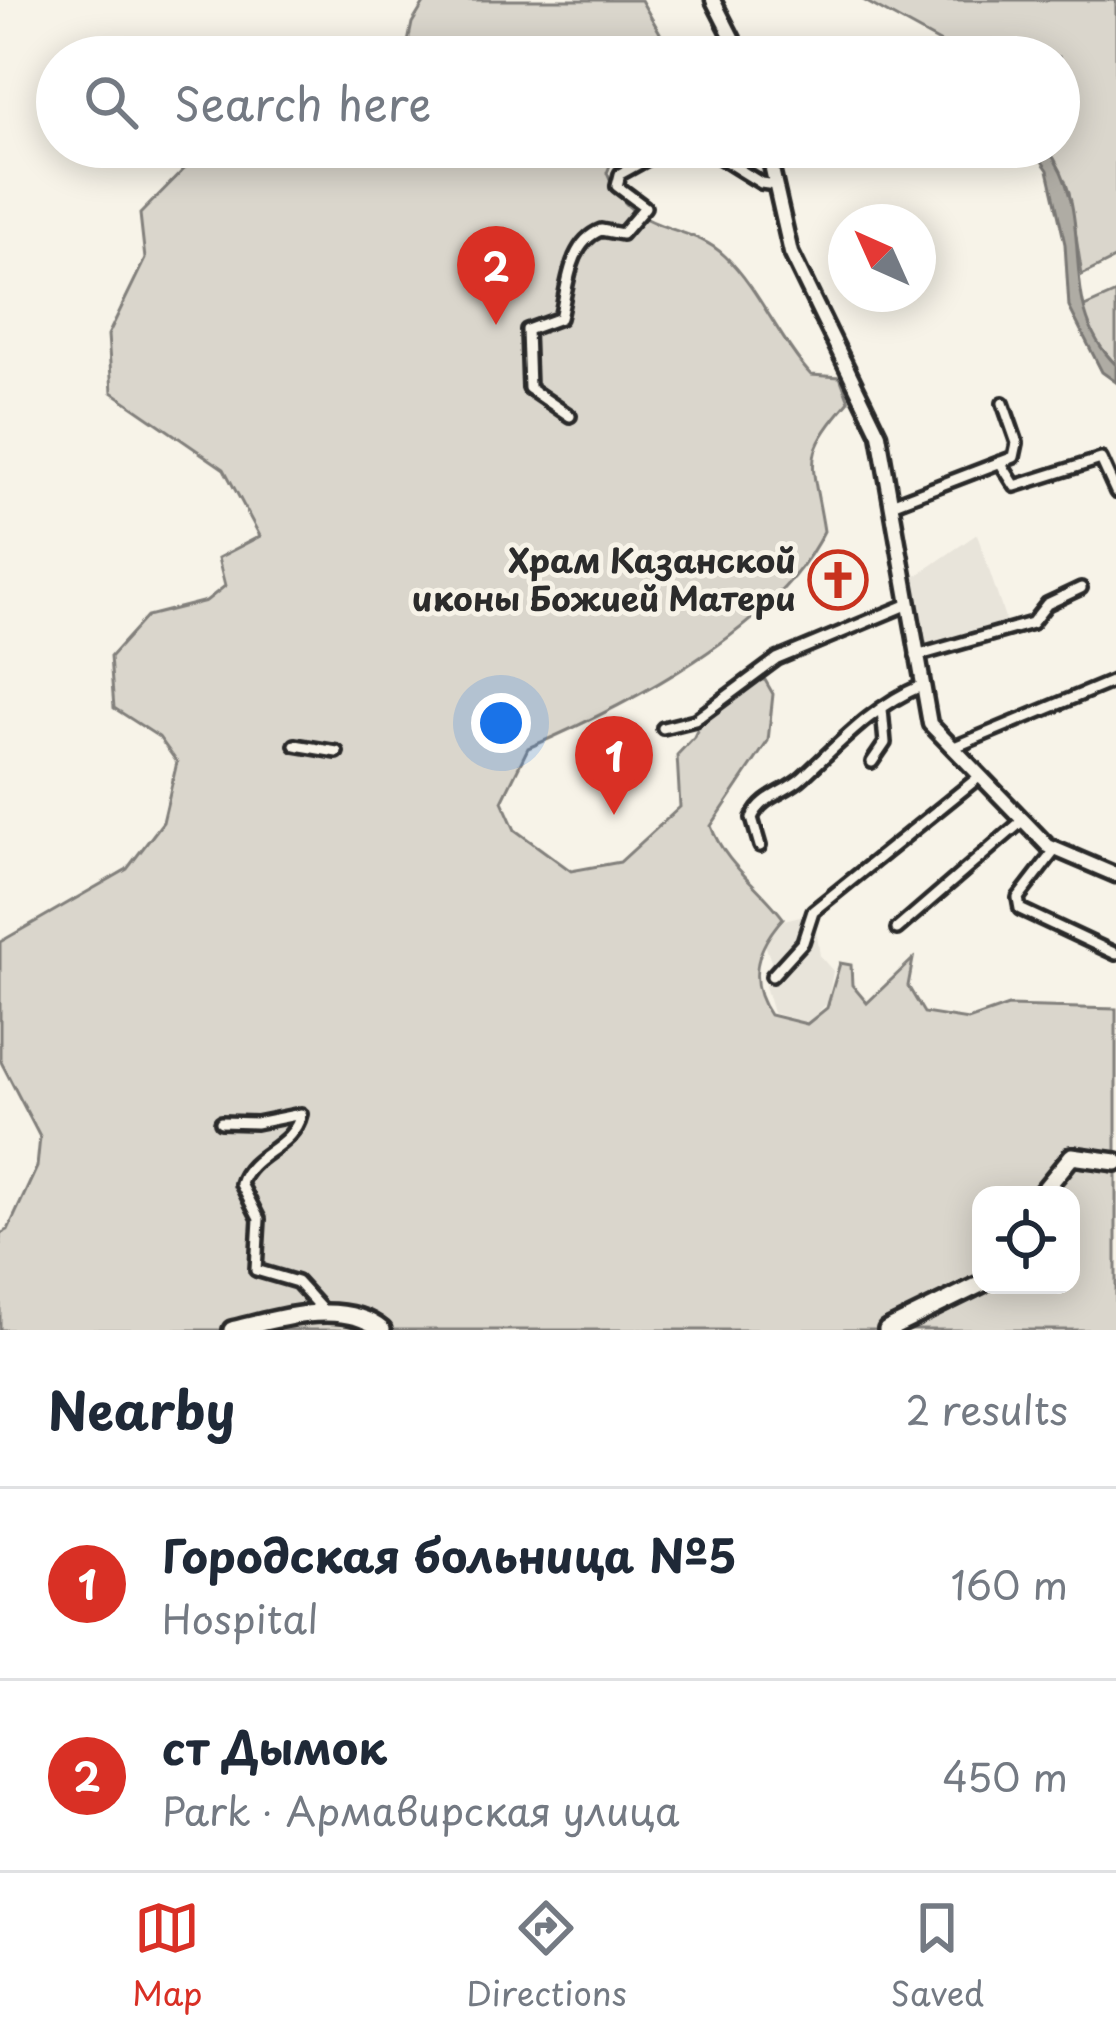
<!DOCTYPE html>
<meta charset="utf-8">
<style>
:root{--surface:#fff;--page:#f2f2f3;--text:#1f2937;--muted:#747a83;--line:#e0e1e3;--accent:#d93025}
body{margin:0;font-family:"Playpen Sans",sans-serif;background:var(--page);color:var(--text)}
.controls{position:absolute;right:36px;bottom:36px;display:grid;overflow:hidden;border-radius:24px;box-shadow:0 6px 30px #0003}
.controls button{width:108px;height:108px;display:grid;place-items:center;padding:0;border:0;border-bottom:3px solid var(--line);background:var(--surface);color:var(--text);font:60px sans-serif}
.compass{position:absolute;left:828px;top:204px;width:108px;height:108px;border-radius:50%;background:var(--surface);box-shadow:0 6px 30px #0003;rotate:315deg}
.you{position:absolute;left:501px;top:723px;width:42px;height:42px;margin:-30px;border:9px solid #fff;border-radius:50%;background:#1a73e8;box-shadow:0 0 0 18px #1a73e833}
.badge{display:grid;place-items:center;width:78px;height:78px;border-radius:50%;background:var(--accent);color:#fff;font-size:39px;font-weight:700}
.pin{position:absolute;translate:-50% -99px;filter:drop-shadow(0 3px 6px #0008)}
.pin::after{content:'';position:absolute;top:63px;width:42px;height:36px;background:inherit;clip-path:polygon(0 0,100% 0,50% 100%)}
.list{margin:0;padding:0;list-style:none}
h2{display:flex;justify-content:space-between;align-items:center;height:156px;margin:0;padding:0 48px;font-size:51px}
h2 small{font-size:39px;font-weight:400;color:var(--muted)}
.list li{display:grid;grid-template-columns:78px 1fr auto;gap:36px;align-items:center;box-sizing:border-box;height:192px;padding:0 48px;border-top:3px solid var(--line)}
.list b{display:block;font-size:45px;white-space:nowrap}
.list p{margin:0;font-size:39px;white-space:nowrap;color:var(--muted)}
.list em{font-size:39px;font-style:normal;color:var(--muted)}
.icon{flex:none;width:66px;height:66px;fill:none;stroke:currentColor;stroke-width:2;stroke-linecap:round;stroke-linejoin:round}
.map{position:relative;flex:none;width:1116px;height:1330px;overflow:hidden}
.search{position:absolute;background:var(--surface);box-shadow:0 6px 30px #0003;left:36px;right:36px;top:36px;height:132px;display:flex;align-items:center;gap:30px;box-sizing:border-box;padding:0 42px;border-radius:66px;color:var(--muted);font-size:45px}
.sheet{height:540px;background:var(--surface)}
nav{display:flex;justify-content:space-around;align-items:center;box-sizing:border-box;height:168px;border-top:3px solid var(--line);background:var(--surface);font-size:33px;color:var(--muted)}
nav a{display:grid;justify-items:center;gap:6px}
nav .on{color:var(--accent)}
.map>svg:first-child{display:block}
</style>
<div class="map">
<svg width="1116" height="1330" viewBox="0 0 1116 1330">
<rect width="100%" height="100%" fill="#f7f3e8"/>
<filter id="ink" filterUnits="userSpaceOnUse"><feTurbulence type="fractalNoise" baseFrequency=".00833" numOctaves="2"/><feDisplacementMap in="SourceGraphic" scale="24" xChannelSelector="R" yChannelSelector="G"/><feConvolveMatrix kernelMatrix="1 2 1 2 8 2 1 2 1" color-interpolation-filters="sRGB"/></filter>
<g filter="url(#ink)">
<path fill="#e8e4da" d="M977 534 1006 621 924 650 912 579Z
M808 914 815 922 820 956 833 971 828 1002 808 1023 773 1013 765 986 771 961 764 942 784 920Z"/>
<path fill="#dad6cc" stroke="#82807c" stroke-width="3" fill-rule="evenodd" d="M426 0H641L660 33 651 57H405L412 23Z
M863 0H1116V258L1082 275 1069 192 1046 147H1059V57H967Z
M206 147H617L607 173C633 239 686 219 725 256 758 287 781 343 811 375L840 377 849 401C799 459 813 459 824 531 776 630 626 706 528 748L502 801 515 830 571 871 620 862 680 807 677 755 694 737 704 716 755 680H765L773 694 768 741 711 826C724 863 760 887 783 918 756 948 746 980 770 1015L807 1024 827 1008 840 963 851 965 852 985 867 1003 913 959 908 986 924 1013 968 1020 1008 1006 1116 1009V1330H0V1234L8 1230 37 1167 40 1137 0 1060V942L127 869 163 822 177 762 159 737 114 708 110 657 147 616 206 601 225 586 218 558 260 536 224 469 112 392 108 335 145 259 140 214ZM981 1195H1071V1285H981Z
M1116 293V365L1094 340 1080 309Z"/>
<path fill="#afaca4" stroke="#7a7874" stroke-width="3" d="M1032 147H1046C1101 217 1052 302 1116 365V382L1102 372 1069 307 1065 244 1048 170Z"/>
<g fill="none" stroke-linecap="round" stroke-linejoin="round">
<g stroke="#2b2b2b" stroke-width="18">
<path id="minor" d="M703 147 761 183 775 185
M570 416 529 388 527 330 560 318C568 287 568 243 601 230L622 234 645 207 617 186 620 174 669 147
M1000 462 1015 486 1101 459 1116 492
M894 503 1014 457 1017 443 1003 403
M916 656 1032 623 1047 604 1081 588
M663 728 695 720 777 659 909 604
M295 745 337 752
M952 748 1116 680
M872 762 885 743 882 709
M760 846 752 818C762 795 786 793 803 777 839 744 873 706 921 686
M1055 850 1018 898 1020 909 1116 954
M897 929 1022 821
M772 976 803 942 813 911 979 777
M221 1122 256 1123 301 1114C293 1149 250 1153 241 1184L259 1219 256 1270 297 1282 327 1315"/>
</g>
<g stroke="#2b2b2b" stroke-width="21">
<path id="major" d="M713 0 742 57
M767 147 791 253 879 434 930 724 1048 846 1116 875"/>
</g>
<g stroke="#2b2b2b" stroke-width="24">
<path id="highway" d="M1040 1195 1072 1156 1116 1162
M232 1330C276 1319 343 1298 382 1330
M887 1330 981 1284"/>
</g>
<use href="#minor" stroke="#f7f3e8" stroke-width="9"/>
<use href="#major" stroke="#f7f3e8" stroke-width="12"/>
<use href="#highway" stroke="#f7f3e8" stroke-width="15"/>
</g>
</g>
<defs>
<g id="church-ring" transform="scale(3)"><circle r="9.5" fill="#f7f3e8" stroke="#c8321e" stroke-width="1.5"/><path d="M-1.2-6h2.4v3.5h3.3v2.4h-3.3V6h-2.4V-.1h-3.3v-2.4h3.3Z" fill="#c8321e"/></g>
</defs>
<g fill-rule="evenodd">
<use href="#church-ring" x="838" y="580"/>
</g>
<g text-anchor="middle" stroke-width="10" stroke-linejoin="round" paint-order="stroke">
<g font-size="33" font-weight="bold" fill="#2b2b2b" stroke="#f7f3e8" text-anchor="end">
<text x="796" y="573">Храм Казанской<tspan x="796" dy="38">иконы Божией Матери</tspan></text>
</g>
</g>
</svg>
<div class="controls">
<button><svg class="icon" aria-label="locate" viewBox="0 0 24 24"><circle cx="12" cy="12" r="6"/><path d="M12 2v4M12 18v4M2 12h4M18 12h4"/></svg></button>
</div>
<svg class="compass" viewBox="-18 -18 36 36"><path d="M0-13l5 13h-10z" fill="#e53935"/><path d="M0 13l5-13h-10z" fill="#747a83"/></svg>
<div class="you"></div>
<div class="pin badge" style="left:614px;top:815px">1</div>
<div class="pin badge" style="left:496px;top:325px">2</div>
<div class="search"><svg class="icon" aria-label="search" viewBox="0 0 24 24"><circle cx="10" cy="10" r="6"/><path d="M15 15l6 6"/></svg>Search here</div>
</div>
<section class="sheet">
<h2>Nearby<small>2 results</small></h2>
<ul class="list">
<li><span class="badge">1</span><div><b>Городская больница №5</b><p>Hospital</p></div><em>160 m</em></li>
<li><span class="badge">2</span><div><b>ст Дымок</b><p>Park · Армавирская улица</p></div><em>450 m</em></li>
</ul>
</section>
<nav>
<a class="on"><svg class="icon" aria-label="map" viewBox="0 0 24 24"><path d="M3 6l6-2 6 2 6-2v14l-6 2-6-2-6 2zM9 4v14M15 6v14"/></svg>Map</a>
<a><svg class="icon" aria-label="directions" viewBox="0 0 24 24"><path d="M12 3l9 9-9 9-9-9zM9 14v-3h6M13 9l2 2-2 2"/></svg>Directions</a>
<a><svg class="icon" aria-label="saved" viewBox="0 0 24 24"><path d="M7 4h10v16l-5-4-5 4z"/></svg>Saved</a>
</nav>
